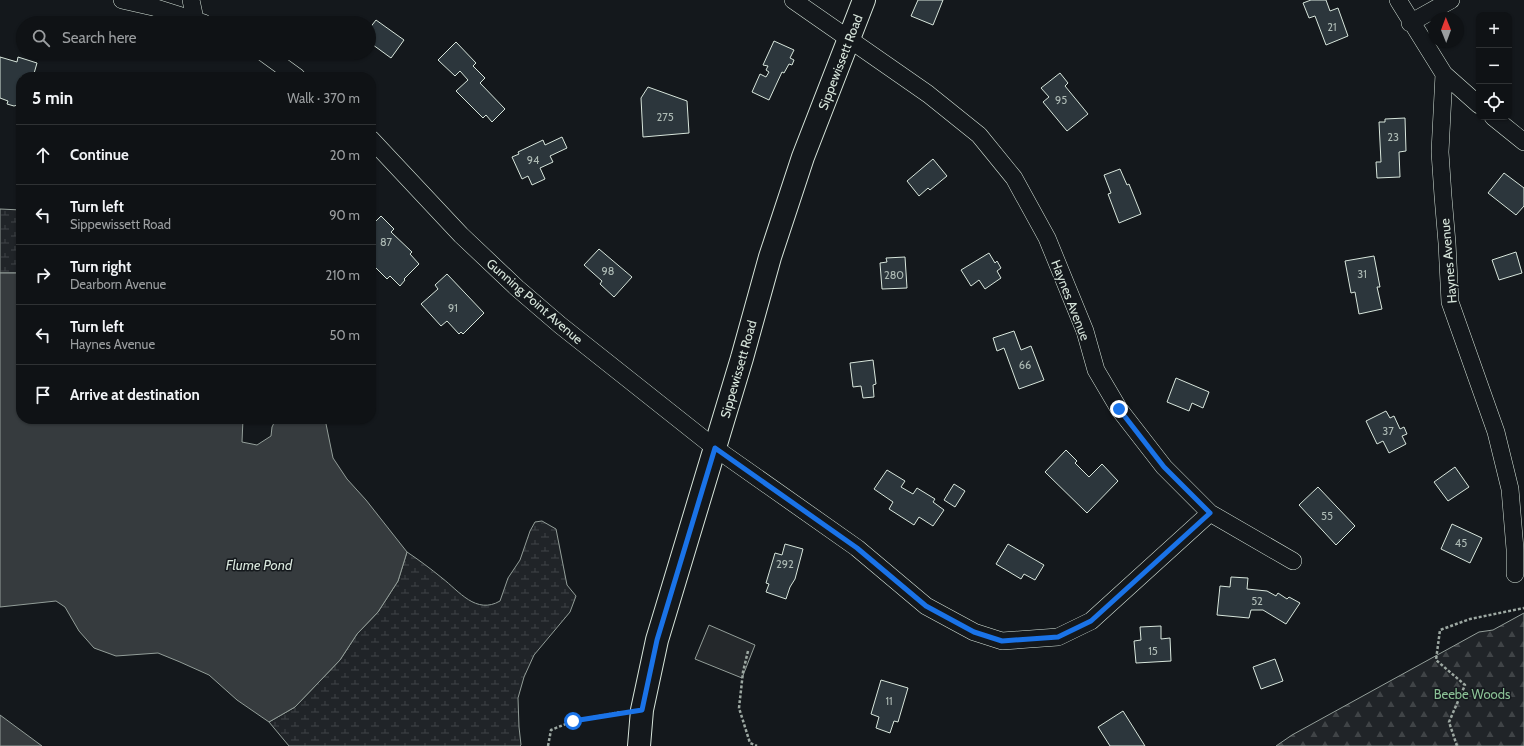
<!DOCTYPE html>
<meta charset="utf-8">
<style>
:root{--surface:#0f1215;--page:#1d2022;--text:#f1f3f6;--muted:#9b9ea0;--line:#2f3234}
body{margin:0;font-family:Cabin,sans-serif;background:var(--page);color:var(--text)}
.controls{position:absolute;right:12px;top:12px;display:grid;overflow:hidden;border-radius:8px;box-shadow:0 1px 3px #0004}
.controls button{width:36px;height:36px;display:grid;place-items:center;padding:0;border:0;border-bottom:1px solid var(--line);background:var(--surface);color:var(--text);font:20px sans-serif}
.compass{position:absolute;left:1428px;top:12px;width:36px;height:36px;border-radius:50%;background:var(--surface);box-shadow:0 1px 3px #0004;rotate:359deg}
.stop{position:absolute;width:12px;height:12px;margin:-9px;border:3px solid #1a73e8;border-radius:50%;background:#fff}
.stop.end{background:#1a73e8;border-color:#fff;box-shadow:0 1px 4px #0008}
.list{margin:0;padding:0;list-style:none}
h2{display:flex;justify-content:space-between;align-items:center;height:52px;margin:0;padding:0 16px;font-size:17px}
h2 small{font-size:13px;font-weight:400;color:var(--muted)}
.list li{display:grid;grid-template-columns:26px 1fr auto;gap:12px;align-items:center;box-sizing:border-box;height:60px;padding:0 16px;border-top:1px solid var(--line)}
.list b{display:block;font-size:15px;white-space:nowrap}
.list p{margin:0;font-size:13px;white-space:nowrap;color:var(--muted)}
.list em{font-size:13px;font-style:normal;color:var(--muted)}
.icon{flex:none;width:22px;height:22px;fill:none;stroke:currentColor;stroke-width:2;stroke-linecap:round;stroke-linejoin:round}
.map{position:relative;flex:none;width:1524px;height:746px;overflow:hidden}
.search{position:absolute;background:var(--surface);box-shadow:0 1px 3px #0004;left:16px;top:16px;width:360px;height:44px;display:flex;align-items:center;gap:10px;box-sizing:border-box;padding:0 14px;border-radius:22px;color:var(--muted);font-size:15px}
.panel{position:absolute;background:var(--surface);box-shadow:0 1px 3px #0004;left:16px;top:72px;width:360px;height:352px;border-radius:16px}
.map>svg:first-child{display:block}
</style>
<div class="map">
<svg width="1524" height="746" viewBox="0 0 1524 746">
<defs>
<pattern id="forest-firs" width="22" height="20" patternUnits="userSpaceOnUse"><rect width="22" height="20" fill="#202428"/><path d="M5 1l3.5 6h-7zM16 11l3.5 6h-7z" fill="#404447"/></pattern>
<pattern id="wetland-marsh" width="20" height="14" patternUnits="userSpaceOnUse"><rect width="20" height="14" fill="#202428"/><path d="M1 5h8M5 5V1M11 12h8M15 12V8" fill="none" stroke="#404447"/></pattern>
</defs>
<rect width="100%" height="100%" fill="#14181c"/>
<path fill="url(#forest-firs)" stroke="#939e99" d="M1524 613V746H1276L1292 735 1479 632 1493 630Z"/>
<path fill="url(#wetland-marsh)" stroke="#939e99" d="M0 209 21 210V273H0Z
M542 521 556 529 567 585 576 596 570 612 534 655 524 677 518 698 519 727 521 745 520 746H289L269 722 295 707 340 660 357 634 378 612 398 581 407 552C419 560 431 569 442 578 459 591 476 615 500 601L508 578 520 560 530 531 535 522Z"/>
<path fill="#24282b" stroke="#939e99" d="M709 625 755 645 742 678 695 659Z"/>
<path fill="#363b3e" stroke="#939e99" d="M0 273H21V419H243L242 442 257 445 271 436 272 427 276 419H325L333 458 347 479 366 500 407 552 398 581 378 612 357 634 340 660 295 707 269 722 237 700 209 675 180 662 158 653 116 656 94 648 79 631 65 607 56 601 0 607Z
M0 715 42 746H0Z"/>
<path fill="#2c363c" stroke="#d8e6dc" d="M918 0H943L933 25 911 16Z
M1311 0H1326L1330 11 1338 8 1348 36 1326 45 1315 16 1309 18 1303 3Z
M376 20 404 40 391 58 369 42V29Z
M774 41 794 50 790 58 794 60 792 65 789 64 784 73 782 72 769 100 752 92 760 74 766 77 769 72 766 70 768 66 763 65Z
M456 42 476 63 473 66 485 78 480 83 505 109 492 122 486 115 483 118 456 91 468 80 460 71 455 76 438 60Z
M0 57 17 62 18 57 37 63 33 77H21V104L14 106 7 104 8 101 0 98Z
M1060 73 1068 83 1065 86 1088 114 1067 131 1043 102 1049 97 1041 88Z
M648 87 687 101 689 133 643 137 641 98Z
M1405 118 1406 151 1399 152 1400 177 1377 178 1376 162H1381L1379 122H1385V119Z
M562 137 567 148 550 156 553 162 540 168 545 179 532 185 528 176 522 179 512 157 519 154 518 152 543 140 545 145Z
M933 159 947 176 930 190 928 188 919 196 907 181Z
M1120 169 1127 185 1129 184 1141 214 1119 223 1108 194 1111 193 1104 175Z
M1504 173 1524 188V206L1516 215 1488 193Z
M381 216 394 229 391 232 412 252 410 254 419 264 404 279 405 280 400 286 390 276 387 279 371 263V226Z
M599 249 632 277 614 297 600 284 602 281 584 265Z
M1516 252 1522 273 1499 280 1492 260Z
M989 253 995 263 997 261 1001 268 997 271 1001 278 985 289 979 280 971 286 961 270Z
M1374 256 1380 287H1377L1382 309 1359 314 1355 292 1351 293 1345 261Z
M905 257 907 288 882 289 880 263 887 262 886 258Z
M447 274 484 313 463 334 461 332 459 334 447 321 441 326 421 304 438 289 435 285Z
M1014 331 1021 350 1031 346 1044 380 1019 389 1004 348 997 351 993 338Z
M873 360 876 384 873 385 874 397 863 398 861 386 853 387 850 363Z
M1176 378 1209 392 1203 408 1192 403 1189 411 1167 402Z
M1386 411 1390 418 1394 416 1400 429 1404 427 1407 434 1402 436 1406 444 1389 453 1383 441 1377 444 1366 421Z
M1066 450 1077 461 1075 463 1089 477 1102 464 1118 481 1087 513 1045 472Z
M1455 467 1469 487 1448 501 1434 482Z
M887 470 905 481 901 487 913 494 917 488 935 499 933 502 944 510 933 526 919 517 914 525 889 509 893 502 874 489Z
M954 484 965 491 955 507 944 500Z
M1318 487 1355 526 1336 545 1299 505Z
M1452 524 1482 538 1470 563 1441 549Z
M785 544 803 549 795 579 790 587 786 599 766 592 769 584 766 583 775 553 782 555Z
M1008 544 1044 565 1035 580 1024 574 1021 579 996 564Z
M1231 577 1248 578 1247 589 1267 591 1276 596 1278 593 1287 599 1289 597 1300 603 1286 624 1263 610H1251L1249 618 1217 615 1220 586 1230 587Z
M1161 626V639L1170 638 1171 661 1136 663 1134 641 1141 640 1140 627Z
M1275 659 1283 681 1261 689 1253 667Z
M881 680 908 688 898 722 894 721 890 733 876 728 879 717 871 714Z
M1123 711 1145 746H1110L1098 727Z"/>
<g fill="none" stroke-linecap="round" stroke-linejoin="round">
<g stroke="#d8e6dc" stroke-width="18">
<path id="street" d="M122 0 153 7 204 23
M191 0 195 19
M793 0 928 94 979 135 1014 178 1047 238 1085 331 1096 370 1119 409 1164 467 1210 513 1293 561
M1398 0 1444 74 1440 152 1443 196 1447 243 1450 302 1496 432 1510 489 1515 549V574
M1410 23 1451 0
M264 53 297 77
M1444 74 1479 105
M1493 117 1524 142
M371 139 461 235 517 288 560 325 715 448 857 548 926 606 974 632 1002 641 1058 637 1091 621 1210 513"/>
</g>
<g stroke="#d8e6dc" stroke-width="24">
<path id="secondary" d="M639 746 642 710 657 640 742 358 770 257 803 157 864 0"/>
</g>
<path stroke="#9da8a2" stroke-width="2.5" stroke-dasharray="3 2" stroke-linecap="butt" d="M748 651 743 672 739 708 750 743 757 746
M548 746 551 730 573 721 621 712
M1457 746 1449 722 1465 685 1436 660 1440 630 1470 619 1524 608"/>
<use href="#street" stroke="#14181c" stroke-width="17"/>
<use href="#secondary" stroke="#14181c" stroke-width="22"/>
</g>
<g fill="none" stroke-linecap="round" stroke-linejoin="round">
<path stroke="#1a73e8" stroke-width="5" d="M573 721 642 710 657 640 715 448 857 548 926 606 974 632 1002 641 1058 637 1091 621 1210 513 1164 467 1119 409"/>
</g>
<g text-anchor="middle" stroke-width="3" stroke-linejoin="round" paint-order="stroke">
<g font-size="11" fill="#adbab4">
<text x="1332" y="31">21</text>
<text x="1061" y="104">95</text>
<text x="665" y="121">275</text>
<text x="1393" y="141">23</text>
<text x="533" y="164">94</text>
<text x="386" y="246">87</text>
<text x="608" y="275">98</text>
<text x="1362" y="278">31</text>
<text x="894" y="279">280</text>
<text x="453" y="312">91</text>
<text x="1025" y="369">66</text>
<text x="1388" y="435">37</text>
<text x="1327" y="520">55</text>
<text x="1461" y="547">45</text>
<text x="785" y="568">292</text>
<text x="1257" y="605">52</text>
<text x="1153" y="655">15</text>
<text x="889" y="705">11</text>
</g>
<g font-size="13" fill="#d8e6dc" stroke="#14181c">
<text transform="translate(840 62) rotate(-69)" y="5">Sippewissett Road</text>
<text transform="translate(1448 261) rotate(-95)" y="5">Haynes Avenue</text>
<text transform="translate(1071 300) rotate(69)" y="5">Haynes Avenue</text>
<text transform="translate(535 301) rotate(41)" y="5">Gunning Point Avenue</text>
<text transform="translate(738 369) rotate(-74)" y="5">Sippewissett Road</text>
</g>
<g font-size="13" fill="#8ac095" stroke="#14181c">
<text x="1472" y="699">Beebe Woods</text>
</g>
<g font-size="14" font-style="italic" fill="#d8e6dc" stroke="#14181c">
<text x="259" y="570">Flume Pond</text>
</g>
</g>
</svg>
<div class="controls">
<button>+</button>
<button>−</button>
<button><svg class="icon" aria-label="locate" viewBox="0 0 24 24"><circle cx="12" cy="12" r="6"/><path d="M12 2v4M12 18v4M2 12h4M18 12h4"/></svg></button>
</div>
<svg class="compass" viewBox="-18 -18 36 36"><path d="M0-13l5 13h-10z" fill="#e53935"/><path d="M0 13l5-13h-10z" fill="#9b9ea0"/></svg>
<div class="stop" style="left:573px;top:721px"></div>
<div class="stop end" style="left:1119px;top:409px"></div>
<div class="search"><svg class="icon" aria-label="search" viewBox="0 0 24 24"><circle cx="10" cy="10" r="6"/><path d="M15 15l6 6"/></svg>Search here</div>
<section class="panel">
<h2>5 min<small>Walk · 370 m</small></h2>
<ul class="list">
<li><svg class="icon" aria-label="ahead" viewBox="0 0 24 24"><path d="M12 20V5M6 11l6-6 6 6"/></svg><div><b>Continue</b></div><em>20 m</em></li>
<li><svg class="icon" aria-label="left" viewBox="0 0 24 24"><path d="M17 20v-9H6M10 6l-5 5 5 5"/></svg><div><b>Turn left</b><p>Sippewissett Road</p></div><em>90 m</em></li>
<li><svg class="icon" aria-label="right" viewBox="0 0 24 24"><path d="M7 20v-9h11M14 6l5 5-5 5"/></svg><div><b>Turn right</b><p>Dearborn Avenue</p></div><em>210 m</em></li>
<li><svg class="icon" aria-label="left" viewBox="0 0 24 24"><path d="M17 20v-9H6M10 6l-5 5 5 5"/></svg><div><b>Turn left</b><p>Haynes Avenue</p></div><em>50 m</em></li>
<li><svg class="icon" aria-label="arrive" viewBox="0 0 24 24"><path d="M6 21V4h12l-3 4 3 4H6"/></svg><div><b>Arrive at destination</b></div></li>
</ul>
</section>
</div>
